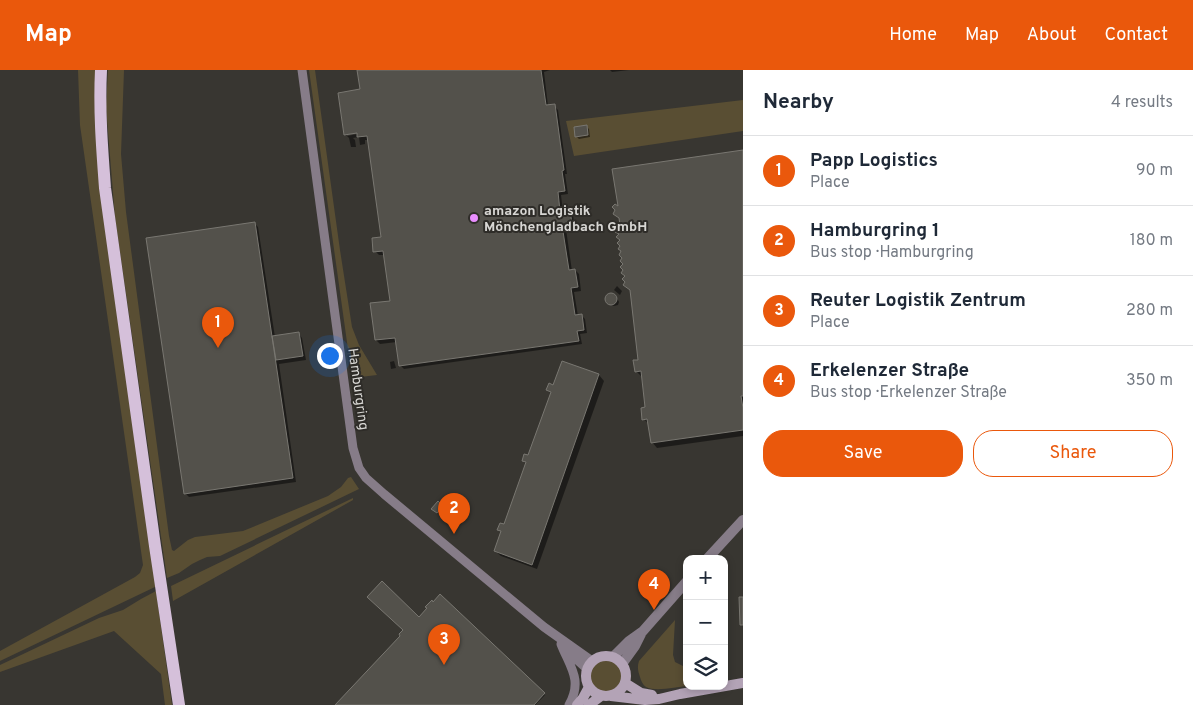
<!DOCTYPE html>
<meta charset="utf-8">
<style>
:root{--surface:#fff;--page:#f2f2f3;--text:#1f2937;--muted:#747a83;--line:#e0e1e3;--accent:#ea580c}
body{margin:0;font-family:Overpass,sans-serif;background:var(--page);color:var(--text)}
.controls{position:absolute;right:15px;bottom:15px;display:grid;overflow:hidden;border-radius:10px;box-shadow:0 2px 8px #0003}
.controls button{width:45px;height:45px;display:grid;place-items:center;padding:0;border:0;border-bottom:1px solid var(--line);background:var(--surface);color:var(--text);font:25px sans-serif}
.you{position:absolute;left:329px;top:285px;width:18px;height:18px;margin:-12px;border:4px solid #fff;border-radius:50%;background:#1a73e8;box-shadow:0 0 0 8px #1a73e833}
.badge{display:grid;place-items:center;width:32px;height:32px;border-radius:50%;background:var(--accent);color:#fff;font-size:16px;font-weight:700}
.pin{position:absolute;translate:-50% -41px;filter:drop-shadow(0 1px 2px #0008)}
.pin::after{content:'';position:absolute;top:26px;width:18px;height:15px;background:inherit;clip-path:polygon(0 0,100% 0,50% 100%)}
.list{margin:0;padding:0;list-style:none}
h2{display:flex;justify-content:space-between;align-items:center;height:65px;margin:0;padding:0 20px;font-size:21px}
h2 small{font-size:16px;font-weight:400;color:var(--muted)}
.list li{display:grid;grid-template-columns:32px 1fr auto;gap:15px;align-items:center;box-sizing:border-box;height:70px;padding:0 20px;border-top:1px solid var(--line)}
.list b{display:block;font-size:19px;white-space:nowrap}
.list p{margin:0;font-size:16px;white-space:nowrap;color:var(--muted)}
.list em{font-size:16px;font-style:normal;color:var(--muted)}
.actions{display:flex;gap:10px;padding:15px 20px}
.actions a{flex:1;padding:11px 0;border:1px solid var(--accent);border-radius:20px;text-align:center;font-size:18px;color:var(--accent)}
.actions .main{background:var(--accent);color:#fff}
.icon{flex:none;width:28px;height:28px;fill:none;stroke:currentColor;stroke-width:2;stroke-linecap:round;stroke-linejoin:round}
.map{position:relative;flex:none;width:743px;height:635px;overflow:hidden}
header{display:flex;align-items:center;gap:30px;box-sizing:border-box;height:70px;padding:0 25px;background:var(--accent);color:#fff}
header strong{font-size:24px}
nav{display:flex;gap:28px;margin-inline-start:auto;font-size:18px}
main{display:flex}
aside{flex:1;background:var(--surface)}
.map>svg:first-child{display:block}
</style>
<header>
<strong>Map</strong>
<nav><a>Home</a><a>Map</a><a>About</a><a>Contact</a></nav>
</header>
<main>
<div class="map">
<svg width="743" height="635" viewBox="0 0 743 635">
<rect width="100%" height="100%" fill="#383631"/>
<path fill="#594e33" d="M78 0H96L157 516 0 591V581L135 507 140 503 143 495 80 55Z
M108 0H124L121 84 126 142 169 466 172 480 174 481 188 470 195 467 243 461 328 426 341 417 348 408 351 407 359 419 220 486 207 487 200 490 192 494 179 503 167 508 115 147 106 37Z
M309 0H315L340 180 352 257 359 275 377 305 352 308Z
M743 30V61L574 86 566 51Z
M353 428V430L173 531 171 516Z
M156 521 172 635H165L161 604 114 561 0 602V595L99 548 123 540 141 529Z
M675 550 673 585 675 592 683 596 687 595V616C677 617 655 622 646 617 643 615 641 611 640 607 638 601 637 597 639 591Z
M590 606a16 16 0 1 1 32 0a16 16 0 1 1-32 0Z"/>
<path fill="#0007" fill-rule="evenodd" d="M359 0H550L544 2 548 36H554L558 40 567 104H565L568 124 561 125 563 142 569 141 573 145 575 158 566 159 572 201 575 200 579 204 581 221 574 222 578 246 581 245 585 249 587 263 580 264 582 274 404 299 400 295 397 272 380 274 376 270 391 232 385 185H379L375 181 382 168 369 70H365V74L360 75 359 67 353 68 355 70 356 77H351L349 68 345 64 362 21ZM363 61V63L347 66V63Z
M610 0H629L612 2Z
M586 56 589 59 590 67 579 69 576 66Z
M743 82V366L657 378 652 372 649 355 644 349 647 338 642 307 636 301 640 291 631 221 626 206 620 165 622 156 619 139Z
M254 153 258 157 275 267 299 264 302 268 306 290 279 294 296 412 189 427 185 423Z
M617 216 622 221 620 225 614 220Z
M611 224 617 228 619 232 618 235 614 236 611 235 606 229 608 225Z
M394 291 396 298 391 299 390 292Z
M563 292 599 305 604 311 537 499 501 486 495 481 502 462 499 459 504 456 526 394 523 390 529 387 551 324 548 320 554 317Z
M438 433 445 440 440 445 433 439Z
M440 526 545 625 535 635H337Z"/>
<path fill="#53514b" stroke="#797771" d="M357 0H541L546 35 555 34 564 100 562 101 565 121 558 122 560 141 570 140 572 154 562 155 569 200 575 199 578 217 571 218 575 245 582 244 584 260 577 261 579 271 399 296 395 268 375 270 370 233 390 231 383 181 373 182 372 168 381 167 367 66 357 67V63L344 65 338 23 360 19Z
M587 55 588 65 575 67 574 57Z
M743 80V326H741L743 338V360L651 373 647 349 642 350 641 338 645 337 641 301 635 302 633 290H638L630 220 623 215 625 212 622 209 625 206 621 203 623 200 620 197 623 194 620 191 622 188 619 185 621 181 618 179 620 176 617 173 620 170 616 167 619 164 615 162 620 155 619 148 613 144 615 140 612 137 615 134 618 136 612 99Z
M255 152 293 408 184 424 146 168Z
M605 229a6 6 0 1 1 12 0a6 6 0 1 1-12 0Z
M299 262 303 286 276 290 272 266Z
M562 291 599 304 532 495 494 481 501 461 497 460 500 453 504 454 526 392 522 391 524 384 528 385 551 322 546 320 549 313 553 315Z
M438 431 443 436 437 443 431 439Z
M382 511 419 547 427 538 425 537 432 530 433 532 440 524 545 623 534 635H335L400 566 399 564 403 560 367 527Z
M739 527H743V555H740Z"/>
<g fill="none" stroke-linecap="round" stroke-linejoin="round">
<path stroke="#867c88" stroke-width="9" d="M302 0 353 378 359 398 366 408 384 424 544 557 592 591
M561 574C570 597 583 610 569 635
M565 579 587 599"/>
<path stroke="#867c88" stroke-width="10" d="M707 489 743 450
M613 587 629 571 643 561 687 511
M622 594 635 576 641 564"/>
<path stroke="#b3a3b6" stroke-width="10" d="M586 606a20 20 0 1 1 40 0a20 20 0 1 1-40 0Z
M625 613 641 623 652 625
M611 626 645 630 659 629 680 624 743 613
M577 635 583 628 589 617
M589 635 601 626"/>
<path stroke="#d5c0da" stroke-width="12" d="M101 0C99 40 102 78 105 118L155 476 179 635"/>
</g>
<circle fill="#e98efe" stroke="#2e2c28" stroke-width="2" cx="474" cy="148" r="5"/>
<g text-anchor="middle" stroke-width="4" stroke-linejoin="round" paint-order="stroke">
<g font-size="14" font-weight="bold" fill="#d7d6d3" stroke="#2e2c28" text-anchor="start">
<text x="484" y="145">amazon Logistik<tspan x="484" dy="16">Mönchengladbach GmbH</tspan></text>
</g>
<g font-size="14" fill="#d7d6d3" stroke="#2e2c28">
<text transform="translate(359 319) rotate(82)" y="5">Hamburgring</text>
</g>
</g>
</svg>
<div class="controls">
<button>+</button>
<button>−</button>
<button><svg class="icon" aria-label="layers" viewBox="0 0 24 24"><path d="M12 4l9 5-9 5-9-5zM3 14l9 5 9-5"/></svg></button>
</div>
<div class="you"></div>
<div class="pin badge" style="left:218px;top:278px">1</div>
<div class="pin badge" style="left:454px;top:464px">2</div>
<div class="pin badge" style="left:444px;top:595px">3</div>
<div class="pin badge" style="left:654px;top:540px">4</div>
</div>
<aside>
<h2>Nearby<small>4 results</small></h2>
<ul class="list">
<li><span class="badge">1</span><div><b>Papp Logistics</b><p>Place</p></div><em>90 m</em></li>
<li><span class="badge">2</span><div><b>Hamburgring 1</b><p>Bus stop · Hamburgring</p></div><em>180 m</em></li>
<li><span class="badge">3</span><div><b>Reuter Logistik Zentrum</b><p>Place</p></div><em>280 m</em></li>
<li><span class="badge">4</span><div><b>Erkelenzer Straße</b><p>Bus stop · Erkelenzer Straße</p></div><em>350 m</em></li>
</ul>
<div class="actions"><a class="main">Save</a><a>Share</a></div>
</aside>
</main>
